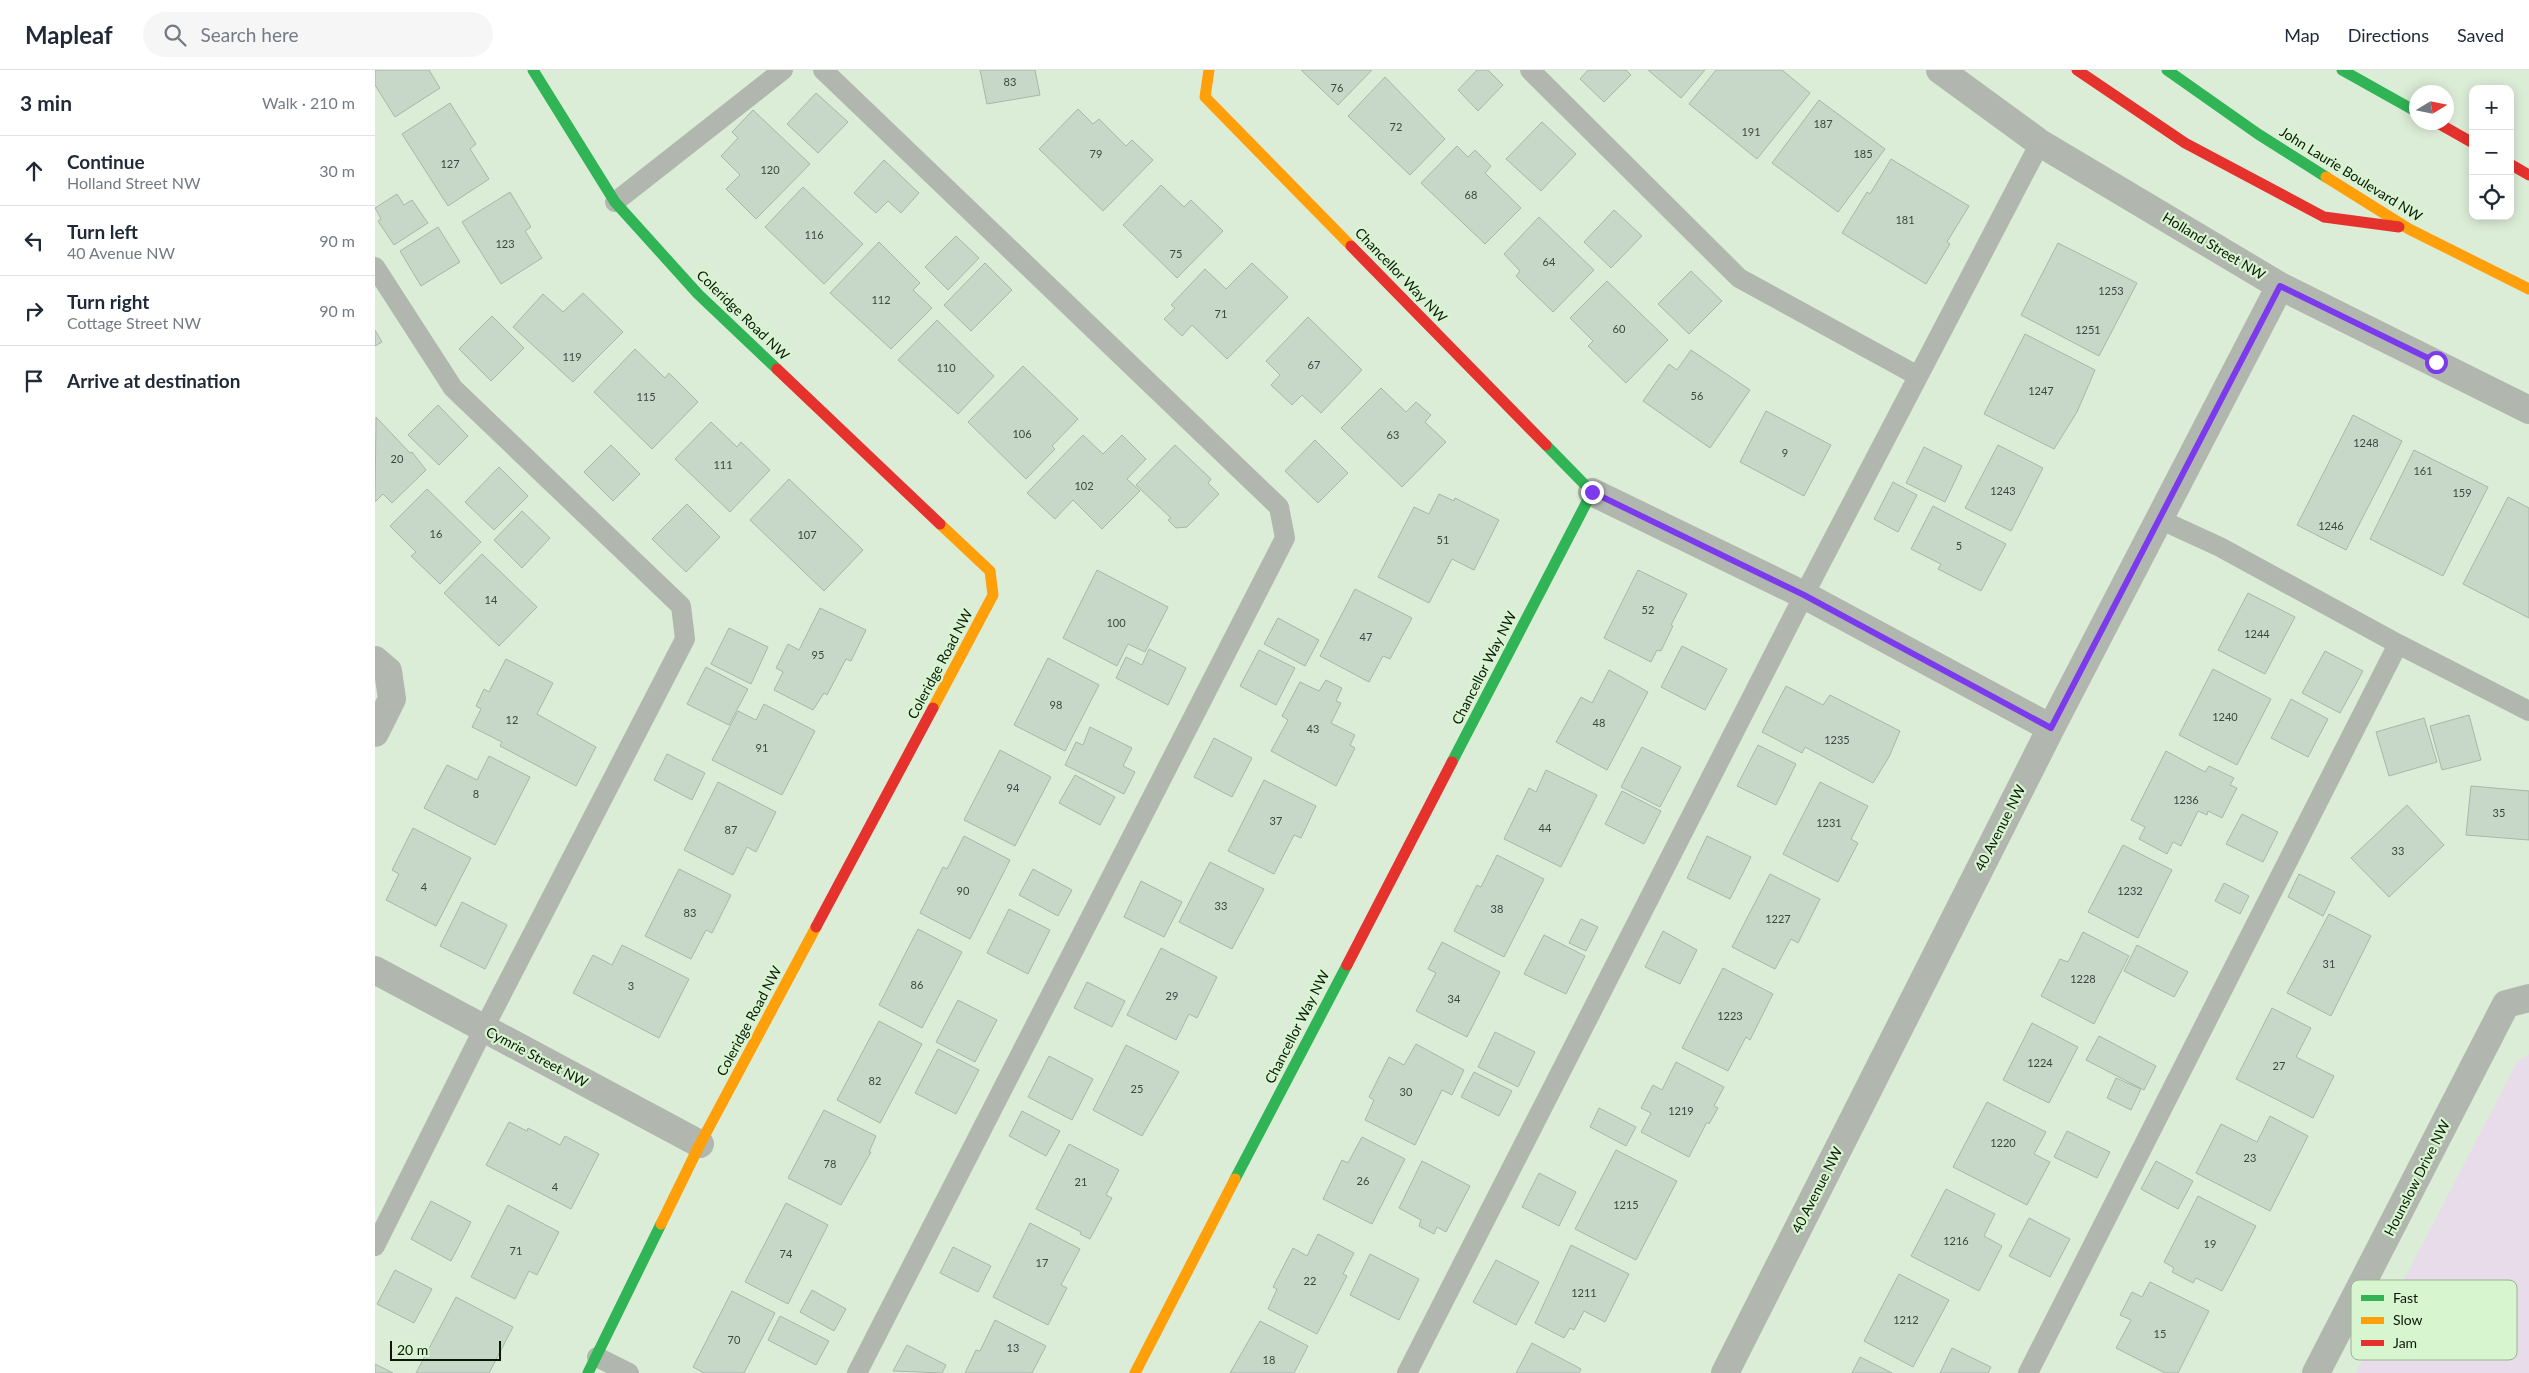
<!DOCTYPE html>
<meta charset="utf-8">
<style>
:root{--surface:#fff;--page:#f6f6f7;--text:#1f2937;--muted:#747a83;--line:#e0e1e3}
body{margin:0;font-family:Lato,sans-serif;background:var(--page);color:var(--text)}
.controls{position:absolute;right:15px;top:15px;display:grid;overflow:hidden;border-radius:10px;box-shadow:0 2px 12px #0003}
.controls button{width:45px;height:45px;display:grid;place-items:center;padding:0;border:0;border-bottom:1px solid var(--line);background:var(--surface);color:var(--text);font:25px sans-serif}
.compass{position:absolute;left:2034px;top:15px;width:45px;height:45px;border-radius:50%;background:var(--surface);box-shadow:0 2px 12px #0003;rotate:80deg}
.scale{position:absolute;left:15px;bottom:12px;width:111px;box-sizing:border-box;padding-left:5px;border:2px solid #0c170a;border-top:0;font-size:14px;line-height:18px;white-space:nowrap;color:#0c170a;-webkit-text-stroke:4px #d7f5cf;paint-order:stroke}
.stop{position:absolute;width:15px;height:15px;margin:-11px;border:4px solid #7c3aed;border-radius:50%;background:#fff}
.stop.end{background:#7c3aed;border-color:#fff;box-shadow:0 1px 5px #0008}
.list{margin:0;padding:0;list-style:none}
h2{display:flex;justify-content:space-between;align-items:center;height:65px;margin:0;padding:0 20px;font-size:21px}
h2 small{font-size:16px;font-weight:400;color:var(--muted)}
.list li{display:grid;grid-template-columns:32px 1fr auto;gap:15px;align-items:center;box-sizing:border-box;height:70px;padding:0 20px;border-top:1px solid var(--line)}
.list b{display:block;font-size:19px;white-space:nowrap}
.list p{margin:0;font-size:16px;white-space:nowrap;color:var(--muted)}
.list em{font-size:16px;font-style:normal;color:var(--muted)}
.icon{flex:none;width:28px;height:28px;fill:none;stroke:currentColor;stroke-width:2;stroke-linecap:round;stroke-linejoin:round}
.map{position:relative;flex:none;width:2154px;height:1303px;overflow:hidden}
header{display:flex;align-items:center;gap:30px;box-sizing:border-box;height:70px;padding:0 25px;background:var(--surface);border-bottom:1px solid var(--line)}
header strong{font-size:24px}
nav{display:flex;gap:28px;margin-inline-start:auto;font-size:18px}
.search{width:350px;height:45px;background:var(--page);display:flex;align-items:center;gap:12px;box-sizing:border-box;padding:0 18px;border-radius:28px;color:var(--muted);font-size:19px}
main{display:flex}
aside{flex:1;background:var(--surface)}
.map>svg:first-child{display:block}
</style>
<header>
<strong>Mapleaf</strong>
<div class="search"><svg class="icon" aria-label="search" viewBox="0 0 24 24"><circle cx="10" cy="10" r="6"/><path d="M15 15l6 6"/></svg>Search here</div>
<nav><a>Map</a><a>Directions</a><a>Saved</a></nav>
</header>
<main>
<aside>
<h2>3 min<small>Walk · 210 m</small></h2>
<ul class="list">
<li><svg class="icon" aria-label="ahead" viewBox="0 0 24 24"><path d="M12 20V5M6 11l6-6 6 6"/></svg><div><b>Continue</b><p>Holland Street NW</p></div><em>30 m</em></li>
<li><svg class="icon" aria-label="left" viewBox="0 0 24 24"><path d="M17 20v-9H6M10 6l-5 5 5 5"/></svg><div><b>Turn left</b><p>40 Avenue NW</p></div><em>90 m</em></li>
<li><svg class="icon" aria-label="right" viewBox="0 0 24 24"><path d="M7 20v-9h11M14 6l5 5-5 5"/></svg><div><b>Turn right</b><p>Cottage Street NW</p></div><em>90 m</em></li>
<li><svg class="icon" aria-label="arrive" viewBox="0 0 24 24"><path d="M6 21V4h12l-3 4 3 4H6"/></svg><div><b>Arrive at destination</b></div></li>
</ul>
</aside>
<div class="map">
<svg width="2154" height="1303" viewBox="0 0 2154 1303">
<rect width="100%" height="100%" fill="#dcedd7"/>
<path fill="#e8dbea" d="M2154 984V1303H1981L2142 992Z"/>
<path fill="#c7d8c9" stroke="#a7b7a8" d="M0 0H54L65 18 20 47 0 15Z
M605 0H660L665 25 612 34Z
M926 0H997L963 35Z
M1102 0H1113L1128 15 1103 41 1083 20Z
M1213 0H1251L1256 5 1229 32 1205 9Z
M1273 0H1330L1306 28Z
M1341 0H1407L1435 23 1382 89 1314 34Z
M1010 7 1070 69 1035 105 973 46Z
M441 23 473 52 443 83 412 54Z
M1444 30 1510 79 1463 142 1397 93Z
M75 33 101 74 95 79 114 109 73 136 27 64Z
M703 39 718 54 724 49 751 76 757 70 778 90 728 141 664 79Z
M378 40 435 94 381 149 351 119 365 105 346 86 363 68 357 62Z
M1167 52 1201 84 1166 121 1131 89Z
M1082 76 1093 87 1100 80 1116 96 1110 103 1146 138 1110 174 1046 113Z
M1516 89 1594 136 1572 172 1575 174 1551 214 1467 163 1492 122 1495 124Z
M509 90 544 123 526 143 513 131 501 143 479 123Z
M786 115 809 137 816 130 848 161 802 208 748 155Z
M428 117 488 174 449 214 390 157Z
M135 122 156 157 150 161 167 188 126 214 87 152Z
M22 124 29 135 37 130 53 153 19 175 3 151 6 149 0 138Z
M1239 140 1267 166 1236 198 1209 172Z
M1164 147 1219 200 1178 242 1141 206 1145 201 1129 184Z
M63 157 85 192 46 216 25 181Z
M581 166 604 188 573 220 550 197Z
M504 172 545 213 538 220 557 238 516 279 455 223Z
M1683 173 1762 213 1724 286 1646 245Z
M610 193 637 220 596 261 569 235Z
M877 193 913 227 852 289 817 255 807 266 789 249 800 238 796 235 830 199 851 219Z
M1316 201 1347 231 1314 264 1283 234Z
M1232 211 1293 270 1251 313 1213 276 1218 271 1195 248Z
M208 223 248 262 198 312 138 257 168 224 188 242Z
M117 246 149 278 116 311 84 279Z
M933 247 987 300 946 343 927 325 917 335 896 315 905 305 891 291Z
M562 250 619 306 583 344 523 290Z
M0 260 7 272 0 276Z
M1650 264 1720 300 1702 342 1679 379 1609 344Z
M260 279 290 308 294 303 323 332 277 379 219 322Z
M1316 280 1375 320 1335 378 1268 331 1294 294 1302 300Z
M648 296 703 349 677 376 680 379 651 409 593 352Z
M1006 318 1031 342 1041 332 1056 345 1050 352 1071 372 1027 417 966 358Z
M63 335 93 366 64 395 33 365Z
M1391 341 1456 375 1429 426 1365 392Z
M1978 345 2027 371 1971 480 1922 455Z
M1 347 35 383 37 382 51 400 17 433 8 424 0 432Z
M336 352 362 377 366 372 395 400 355 442 300 389Z
M708 365 728 384 747 365 771 389 752 409 765 421 727 459 698 430 680 449 652 423Z
M940 370 973 403 943 433 910 401Z
M236 375 265 404 238 431 209 402Z
M800 375 836 409 833 413 844 424 812 457 801 458 793 450 796 448 761 415Z
M1623 375 1668 398 1636 461 1590 438Z
M1549 377 1587 396 1570 432 1531 413Z
M2039 380 2113 417 2068 506 1995 469Z
M124 397 153 426 119 460 90 432Z
M414 409 488 480 449 521 375 450Z
M1518 412 1542 425 1523 462 1499 449Z
M52 419 106 472 65 514 36 486 41 482 15 456Z
M1064 424 1079 431 1080 428 1124 450 1099 500 1077 489 1054 533 1003 507 1039 437 1054 444Z
M2133 427 2154 438V548L2088 514Z
M312 434 345 467 311 502 277 469Z
M1558 436 1631 474 1606 521 1563 499 1566 494 1536 479Z
M147 441 175 468 147 498 119 470Z
M107 484 162 537 124 576 69 523Z
M722 500 793 537 770 582 753 574 742 596 688 568Z
M1263 500 1312 524 1296 555 1298 556 1286 581 1282 580 1276 592 1229 568Z
M980 519 1037 548 1015 589 1008 586 994 612 945 586Z
M1873 523 1920 547 1890 604 1843 580Z
M445 538 491 560 476 591 471 589 452 625 449 623 438 640 399 620 408 602 401 598 413 574 424 580Z
M903 548 944 570 930 596 889 574Z
M354 558 393 577 376 614 336 594Z
M1307 576 1352 599 1330 640 1286 617Z
M774 579 811 598 793 635 741 608 751 587 767 595Z
M884 580 920 598 901 635 865 616Z
M1950 581 1988 601 1965 643 1927 623Z
M673 588 724 615 690 681 639 655Z
M131 589 178 613 162 644 221 677 201 716 125 676 127 672 97 657 106 639 101 636 109 619 114 622Z
M331 597 373 619 354 655 312 634Z
M1838 599 1896 629 1862 695 1804 665Z
M1234 600 1273 622 1232 700 1181 672 1206 627 1217 633Z
M951 610 967 618 961 631 966 633 956 653 980 665 975 675 980 678 961 716 896 681 913 650 907 646 925 612 944 621Z
M1411 616 1448 635 1455 625 1525 661 1514 687 1498 713 1430 677 1427 683 1387 662Z
M1916 629 1953 649 1933 687 1896 668Z
M389 634 440 661 407 725 337 690 363 641 381 650Z
M2094 645 2106 690 2067 700 2055 656Z
M2049 648 2062 692 2014 706 2001 662Z
M715 657 757 678 748 696 760 702 749 724 690 695 701 672 708 675Z
M839 668 877 688 857 727 819 707Z
M1383 675 1421 694 1401 735 1362 716Z
M1267 677 1306 697 1285 737 1246 717Z
M625 680 676 707 640 776 589 750Z
M1791 681 1830 702 1834 696 1859 708 1855 715 1862 718 1847 748 1833 741 1832 745 1823 741 1806 776 1798 772 1792 784 1764 769 1770 757 1756 750Z
M292 684 330 703 317 730 279 710Z
M114 686 155 707 120 775 49 738 72 695 102 710Z
M1171 700 1222 725 1186 797 1129 769 1154 718 1161 722Z
M700 705 740 727 725 755 684 733Z
M889 710 941 736 926 768 919 765 899 804 853 781Z
M343 712 401 742 381 782 372 777 358 805 309 780Z
M1445 712 1493 736 1476 769 1483 773 1463 812 1408 784Z
M2096 716 2154 721V770L2091 765Z
M1247 721 1286 741 1269 774 1230 754Z
M2032 735 2069 775 2014 827 1976 788Z
M1867 744 1903 762 1888 792 1851 774Z
M38 758 96 788 61 856 11 830 24 804 17 800Z
M589 766 635 790 595 869 545 843 568 797 572 799Z
M1332 766 1376 787 1355 829 1312 808Z
M1748 775 1797 800 1763 868 1713 842Z
M1122 785 1169 809 1129 887 1079 861 1102 815 1106 817Z
M835 792 889 819 857 879 804 852Z
M304 799 356 825 337 863 331 860 316 889 270 866Z
M658 799 697 820 683 846 644 825Z
M1395 804 1445 829 1423 873 1416 869 1400 899 1357 877Z
M1924 804 1960 822 1948 846 1913 827Z
M766 811 807 832 789 867 749 847Z
M1849 813 1874 826 1865 844 1840 831Z
M87 832 132 855 110 899 65 876Z
M634 839 675 860 653 904 612 883Z
M1954 844 1996 866 1956 946 1912 923Z
M1206 849 1223 857 1211 881 1194 873Z
M543 859 587 882 547 958 504 935Z
M1288 861 1322 880 1305 914 1270 897Z
M1708 862 1754 886 1719 954 1666 926 1685 889 1693 892Z
M1169 865 1210 886 1191 924 1149 904Z
M1067 872 1125 902 1092 967 1041 941 1061 903 1053 899Z
M247 875 314 909 284 968 198 923 218 885 237 895Z
M1762 875 1813 902 1799 927 1749 901Z
M786 878 842 907 822 948 814 944 801 970 752 945Z
M1348 898 1398 924 1375 970 1371 967 1353 1001 1307 978Z
M712 912 750 931 737 957 699 938Z
M583 930 622 950 600 992 561 972Z
M1897 938 1936 958 1921 987 1959 1006 1938 1048 1861 1009Z
M504 951 547 974 505 1053 462 1030Z
M1657 953 1703 977 1674 1033 1628 1010Z
M1120 962 1160 982 1143 1017 1103 997Z
M1724 966 1781 996 1769 1020 1711 990Z
M1041 974 1089 1000 1077 1025 1067 1020 1040 1075 990 1050 999 1030 994 1027 1014 987 1029 995Z
M751 975 804 1002 767 1066 718 1040Z
M563 979 604 1000 581 1044 540 1023Z
M674 986 718 1009 697 1050 653 1027Z
M1301 992 1349 1017 1339 1036 1343 1038 1334 1054 1332 1052 1314 1087 1266 1062 1276 1043 1266 1038 1278 1015 1287 1020Z
M1099 1002 1137 1021 1124 1046 1086 1027Z
M1741 1008 1766 1019 1756 1040 1732 1028Z
M1612 1032 1671 1062 1659 1084 1675 1092 1652 1135 1578 1097Z
M1224 1038 1261 1057 1251 1076 1215 1057Z
M449 1040 501 1066 494 1082H496L466 1135 413 1108Z
M647 1041 685 1061 671 1086 634 1066Z
M1895 1046 1933 1066 1895 1141 1821 1103 1846 1054 1882 1072Z
M134 1052 152 1061 153 1058 185 1075 190 1066 224 1084 196 1139 111 1095Z
M1692 1061 1735 1082 1722 1108 1679 1087Z
M987 1067 1030 1089 997 1154 948 1129 967 1090 973 1093Z
M694 1074 744 1100 731 1125 737 1128 715 1169 705 1164 706 1162 661 1139Z
M1241 1080 1302 1111 1261 1190 1200 1159Z
M1047 1091 1095 1116 1071 1162 1062 1157 1059 1164 1044 1156 1046 1150 1024 1138Z
M1781 1091 1818 1111 1803 1139 1766 1119Z
M1164 1103 1201 1122 1184 1156 1147 1137Z
M1571 1119 1620 1144 1609 1166 1627 1176 1604 1221 1536 1186Z
M1823 1126 1881 1156 1847 1221 1821 1208 1818 1213 1797 1202 1799 1198 1789 1192Z
M56 1131 96 1152 76 1191 36 1169Z
M411 1133 453 1155 413 1234 370 1212Z
M133 1135 184 1162 162 1205 154 1201 140 1229 96 1207Z
M1654 1148 1695 1169 1675 1207 1634 1186Z
M655 1153 705 1179 686 1215 692 1218 673 1255 618 1227Z
M943 1164 979 1183 968 1204 972 1206 942 1264 893 1239 902 1219 898 1217 918 1178 932 1186Z
M1196 1175 1254 1204 1230 1252 1209 1241 1199 1260 1195 1258 1189 1268 1160 1253Z
M578 1177 616 1196 603 1222 565 1203Z
M995 1184 1044 1209 1024 1250 975 1225Z
M1121 1190 1164 1212 1141 1255 1098 1232Z
M20 1200 57 1219 39 1253 2 1234Z
M1524 1204 1574 1230 1538 1297 1489 1271Z
M1775 1212 1834 1241 1803 1303H1790L1741 1278 1756 1250 1745 1245 1757 1222 1767 1227Z
M437 1220 471 1239 459 1261 425 1242Z
M357 1221 400 1243 369 1303H329L318 1297Z
M81 1227 138 1257 114 1303H41Z
M405 1246 454 1271 441 1295 393 1270Z
M620 1250 671 1276 657 1303H590L601 1280 605 1281Z
M885 1251 933 1276 919 1303H855Z
M1157 1273 1206 1299 1204 1303H1141Z
M532 1275 571 1295 567 1303 518 1301Z
M1577 1278 1616 1297 1613 1303H1565Z
M1485 1287 1517 1303H1477Z
M0 1294 18 1303H0Z"/>
<g fill="none" stroke-linecap="round" stroke-linejoin="round">
<path stroke="#b1b7af" stroke-width="20" d="M448 0 904 437 910 468 482 1303
M1155 0 1364 208 1543 306
M240 132 408 0
M0 197 78 318 306 536 310 569 109 958 0 1176
M1784 449 1845 477 2023 574 2154 641
M222 1287 254 1303
M1032 1303 1429 525 1665 73
M1653 1303 2023 574"/>
<path stroke="#b1b7af" stroke-width="28" d="M1565 0 1665 73 1905 216 2154 340
M1217 422 1429 525 1676 658
M0 590 13 601 17 629 0 663
M0 900 325 1074
M1350 1303 1676 658 1905 216
M1941 1303 2131 934 2154 928"/>
<path stroke="#30b455" stroke-width="11" d="M158 0 240 132 323 224 402 299
M1792 0 1883 64 1951 107
M1967 0 2042 42
M1077 692 1217 422 1171 375
M860 1109 972 895
M213 1303 286 1154"/>
<path stroke="#ff9f0a" stroke-width="11" d="M834 0 830 27 976 176
M1951 107 2034 159 2154 219
M558 638 618 525 615 501 565 454
M286 1154 325 1074 441 857
M760 1303 860 1109"/>
<path stroke="#e5322d" stroke-width="11" d="M1702 0 1810 73 1949 147 2024 157
M2061 52 2098 73
M2135 94 2154 105
M976 176 1171 375
M402 299 565 454
M441 857 558 638
M972 895 1077 692"/>
</g>
<g fill="none" stroke-linecap="round" stroke-linejoin="round">
<path stroke="#7c3aed" stroke-width="6" d="M1217 422 1429 525 1676 658 1905 216 2061 292"/>
</g>
<g text-anchor="middle" stroke-width="4.5" stroke-linejoin="round" paint-order="stroke">
<g font-size="11" fill="#3b473a">
<text x="635" y="16">83</text>
<text x="962" y="22">76</text>
<text x="1448" y="58">187</text>
<text x="1021" y="61">72</text>
<text x="1376" y="66">191</text>
<text x="721" y="88">79</text>
<text x="1488" y="88">185</text>
<text x="75" y="98">127</text>
<text x="395" y="104">120</text>
<text x="1096" y="129">68</text>
<text x="1530" y="154">181</text>
<text x="439" y="169">116</text>
<text x="130" y="178">123</text>
<text x="801" y="188">75</text>
<text x="1174" y="196">64</text>
<text x="1736" y="225">1253</text>
<text x="506" y="234">112</text>
<text x="846" y="248">71</text>
<text x="1244" y="263">60</text>
<text x="1713" y="264">1251</text>
<text x="197" y="291">119</text>
<text x="939" y="299">67</text>
<text x="571" y="302">110</text>
<text x="1666" y="325">1247</text>
<text x="1322" y="330">56</text>
<text x="271" y="331">115</text>
<text x="647" y="368">106</text>
<text x="1018" y="369">63</text>
<text x="1991" y="377">1248</text>
<text x="1410" y="387">9</text>
<text x="22" y="393">20</text>
<text x="348" y="399">111</text>
<text x="2048" y="405">161</text>
<text x="709" y="420">102</text>
<text x="1628" y="425">1243</text>
<text x="2087" y="427">159</text>
<text x="1956" y="460">1246</text>
<text x="61" y="468">16</text>
<text x="432" y="469">107</text>
<text x="1068" y="474">51</text>
<text x="1584" y="480">5</text>
<text x="116" y="534">14</text>
<text x="1273" y="544">52</text>
<text x="741" y="557">100</text>
<text x="1882" y="568">1244</text>
<text x="991" y="571">47</text>
<text x="443" y="589">95</text>
<text x="681" y="639">98</text>
<text x="1850" y="651">1240</text>
<text x="137" y="654">12</text>
<text x="1224" y="657">48</text>
<text x="938" y="663">43</text>
<text x="1462" y="674">1235</text>
<text x="387" y="682">91</text>
<text x="638" y="722">94</text>
<text x="101" y="728">8</text>
<text x="1811" y="734">1236</text>
<text x="2124" y="747">35</text>
<text x="901" y="755">37</text>
<text x="1454" y="757">1231</text>
<text x="1170" y="762">44</text>
<text x="356" y="764">87</text>
<text x="2023" y="785">33</text>
<text x="49" y="821">4</text>
<text x="588" y="825">90</text>
<text x="1755" y="825">1232</text>
<text x="846" y="840">33</text>
<text x="1122" y="843">38</text>
<text x="315" y="847">83</text>
<text x="1403" y="853">1227</text>
<text x="1954" y="898">31</text>
<text x="1708" y="913">1228</text>
<text x="542" y="919">86</text>
<text x="256" y="920">3</text>
<text x="797" y="930">29</text>
<text x="1079" y="933">34</text>
<text x="1355" y="950">1223</text>
<text x="1665" y="997">1224</text>
<text x="1904" y="1000">27</text>
<text x="500" y="1015">82</text>
<text x="762" y="1023">25</text>
<text x="1031" y="1026">30</text>
<text x="1306" y="1045">1219</text>
<text x="1628" y="1077">1220</text>
<text x="1875" y="1092">23</text>
<text x="455" y="1098">78</text>
<text x="988" y="1115">26</text>
<text x="706" y="1116">21</text>
<text x="180" y="1121">4</text>
<text x="1251" y="1139">1215</text>
<text x="1581" y="1175">1216</text>
<text x="1835" y="1178">19</text>
<text x="141" y="1185">71</text>
<text x="411" y="1188">74</text>
<text x="667" y="1197">17</text>
<text x="935" y="1215">22</text>
<text x="1209" y="1227">1211</text>
<text x="1531" y="1254">1212</text>
<text x="1785" y="1268">15</text>
<text x="359" y="1274">70</text>
<text x="638" y="1282">13</text>
<text x="894" y="1294">18</text>
</g>
<g font-size="14" fill="#0c170a" stroke="#d7f5cf">
<text transform="translate(1976 104) rotate(32)" y="5">John Laurie Boulevard NW</text>
<text transform="translate(1839 176) rotate(31)" y="5">Holland Street NW</text>
<text transform="translate(1026 205) rotate(46)" y="5">Chancellor Way NW</text>
<text transform="translate(368 245) rotate(44)" y="5">Coleridge Road NW</text>
<text transform="translate(565 594) rotate(-62)" y="5">Coleridge Road NW</text>
<text transform="translate(1109 598) rotate(-63)" y="5">Chancellor Way NW</text>
<text transform="translate(1625 758) rotate(-63)" y="5">40 Avenue NW</text>
<text transform="translate(374 951) rotate(-62)" y="5">Coleridge Road NW</text>
<text transform="translate(922 957) rotate(-63)" y="5">Chancellor Way NW</text>
<text transform="translate(162 987) rotate(28)" y="5">Cymrie Street NW</text>
<text transform="translate(2042 1108) rotate(-63)" y="5">Hounslow Drive NW</text>
<text transform="translate(1442 1120) rotate(-63)" y="5">40 Avenue NW</text>
</g>
</g>
<rect x="1976" y="1210" width="166" height="80" rx="8" fill="#d7f5cf" stroke="#9ab294" stroke-width="1"/>
<rect x="1986" y="1225" width="23" height="6" fill="#30b455"/>
<rect x="1986" y="1247" width="23" height="7" fill="#ff9f0a"/>
<rect x="1986" y="1270" width="23" height="6" fill="#e5322d"/>
<g font-size="14" fill="#0c170a">
<text x="2018" y="1233">Fast</text>
<text x="2018" y="1255">Slow</text>
<text x="2018" y="1278">Jam</text>
</g>
</svg>
<div class="controls">
<button>+</button>
<button>−</button>
<button><svg class="icon" aria-label="locate" viewBox="0 0 24 24"><circle cx="12" cy="12" r="6"/><path d="M12 2v4M12 18v4M2 12h4M18 12h4"/></svg></button>
</div>
<svg class="compass" viewBox="-18 -18 36 36"><path d="M0-13l5 13h-10z" fill="#e53935"/><path d="M0 13l5-13h-10z" fill="#747a83"/></svg>
<div class="scale">20 m</div>
<div class="stop" style="left:2061px;top:292px"></div>
<div class="stop end" style="left:1217px;top:422px"></div>
</div>
</main>
